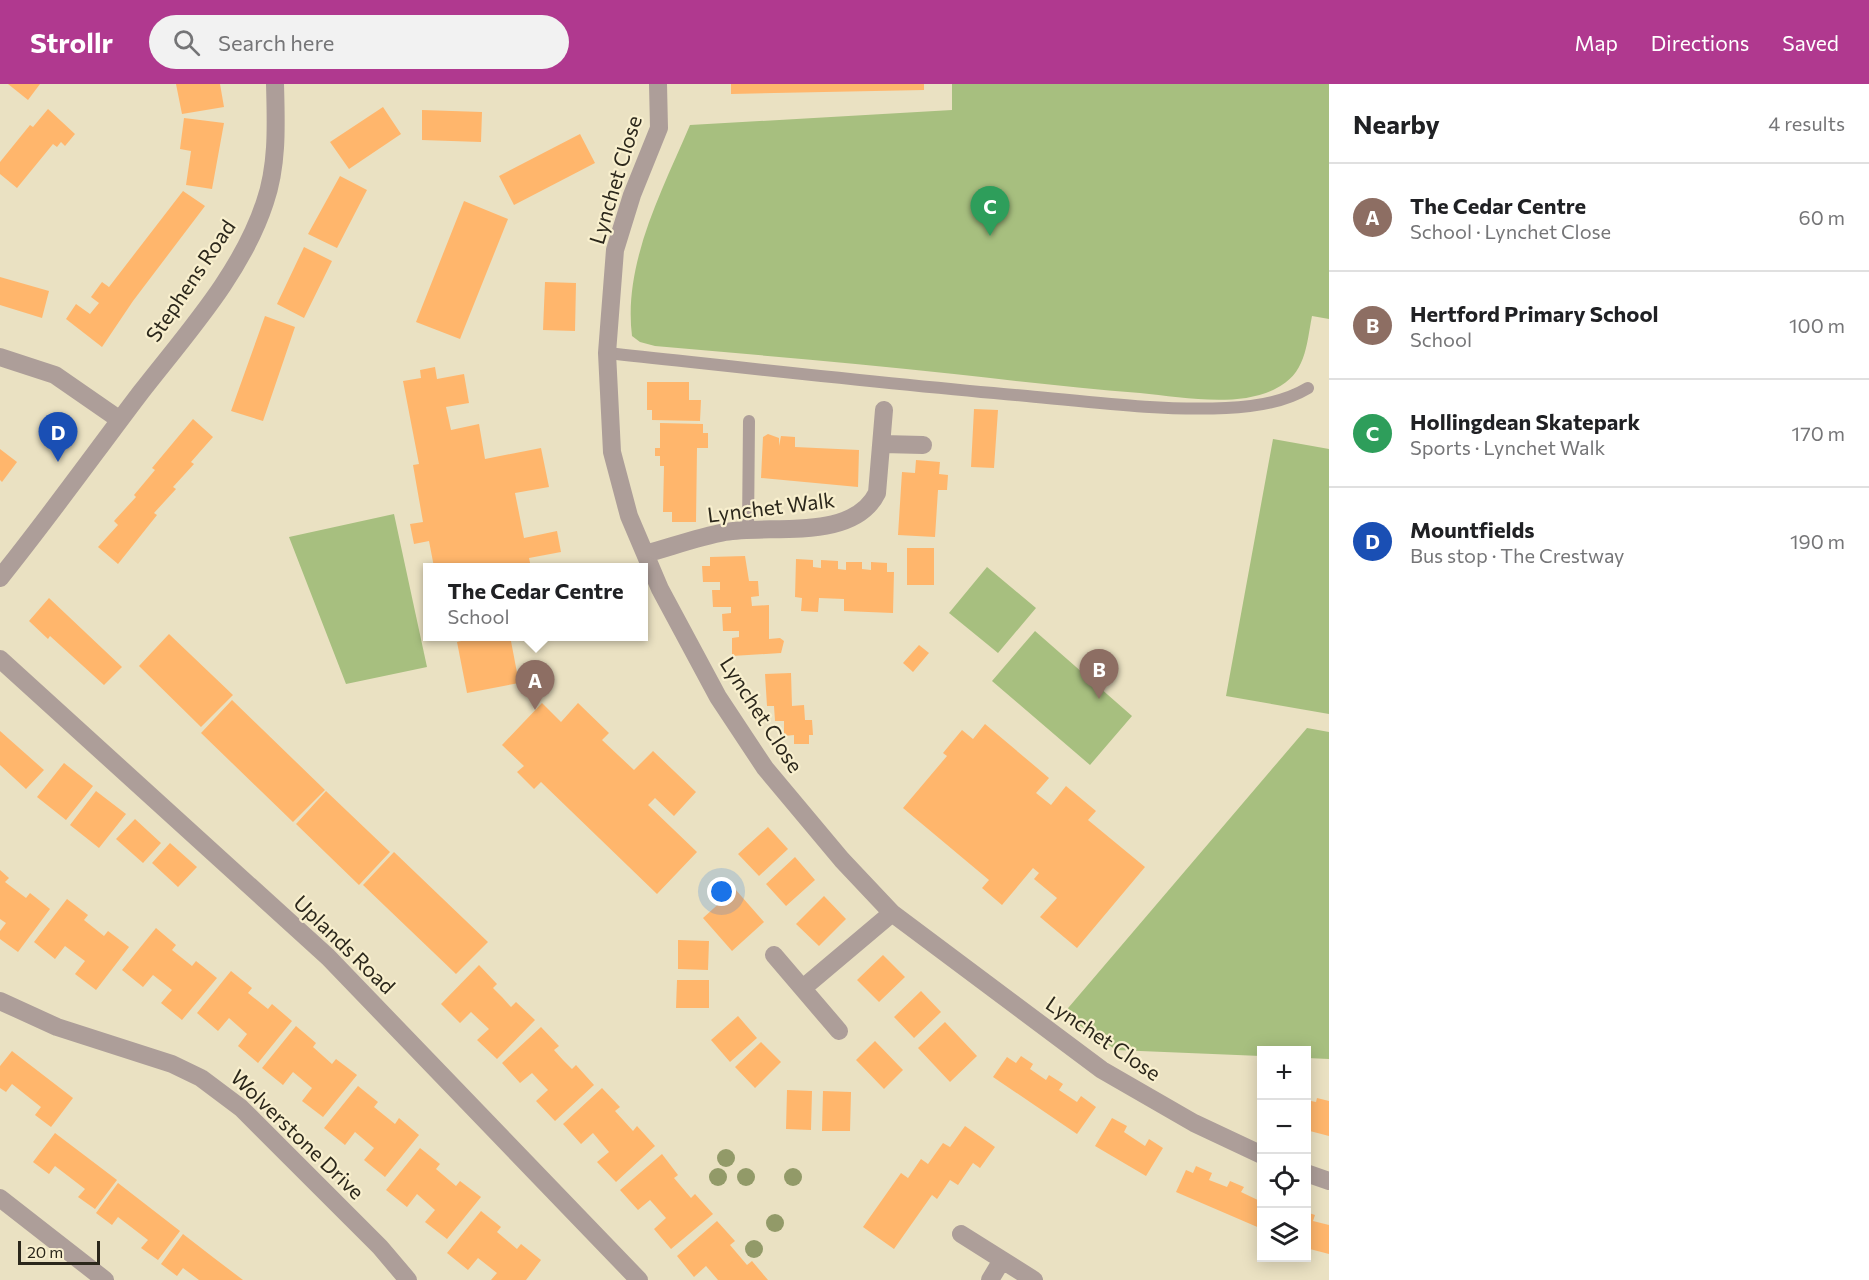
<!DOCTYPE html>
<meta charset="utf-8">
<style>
:root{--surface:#fff;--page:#f2f2f2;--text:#202124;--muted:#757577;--line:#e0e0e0;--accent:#b0398f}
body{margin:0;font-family:Commissioner,sans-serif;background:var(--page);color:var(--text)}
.controls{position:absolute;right:18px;bottom:18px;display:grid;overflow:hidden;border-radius:0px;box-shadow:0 3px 15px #0003}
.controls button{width:54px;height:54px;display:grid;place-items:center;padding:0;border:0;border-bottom:2px solid var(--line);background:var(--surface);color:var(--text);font:30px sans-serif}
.scale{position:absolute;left:18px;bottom:15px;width:82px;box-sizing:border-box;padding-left:6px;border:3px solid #2b271b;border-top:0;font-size:16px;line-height:21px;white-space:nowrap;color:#2b271b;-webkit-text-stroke:4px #f8efce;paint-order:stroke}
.you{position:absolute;left:722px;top:808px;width:21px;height:21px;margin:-15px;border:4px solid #fff;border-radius:50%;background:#1a73e8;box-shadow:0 0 0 9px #1a73e833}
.badge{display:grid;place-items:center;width:39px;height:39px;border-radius:50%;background:var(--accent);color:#fff;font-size:20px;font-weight:700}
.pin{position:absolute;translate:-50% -50px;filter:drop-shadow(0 2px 3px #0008)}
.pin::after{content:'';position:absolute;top:32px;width:21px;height:18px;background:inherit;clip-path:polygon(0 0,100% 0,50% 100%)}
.popup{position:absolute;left:423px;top:479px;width:225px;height:78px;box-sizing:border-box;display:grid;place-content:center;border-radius:0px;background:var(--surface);filter:drop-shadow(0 2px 4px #0005);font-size:20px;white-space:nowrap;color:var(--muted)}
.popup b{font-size:22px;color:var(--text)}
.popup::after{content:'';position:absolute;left:50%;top:100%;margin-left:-12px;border:12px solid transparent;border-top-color:var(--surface)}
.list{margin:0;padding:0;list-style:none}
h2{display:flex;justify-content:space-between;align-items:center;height:78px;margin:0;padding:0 24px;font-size:26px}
h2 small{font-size:20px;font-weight:400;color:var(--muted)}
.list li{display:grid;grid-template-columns:39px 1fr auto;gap:18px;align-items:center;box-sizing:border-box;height:108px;padding:0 24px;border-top:2px solid var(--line)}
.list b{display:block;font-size:22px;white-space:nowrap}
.list p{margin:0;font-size:20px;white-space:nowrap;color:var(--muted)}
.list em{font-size:20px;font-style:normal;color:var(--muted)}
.icon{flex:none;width:33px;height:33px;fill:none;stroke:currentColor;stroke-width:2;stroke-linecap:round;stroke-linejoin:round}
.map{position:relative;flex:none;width:1329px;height:1196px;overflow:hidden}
header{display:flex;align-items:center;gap:36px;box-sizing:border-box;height:84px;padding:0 30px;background:var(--accent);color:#fff}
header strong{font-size:28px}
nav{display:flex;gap:33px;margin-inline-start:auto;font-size:21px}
.search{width:420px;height:54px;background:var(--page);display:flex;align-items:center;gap:15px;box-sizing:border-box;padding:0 21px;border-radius:33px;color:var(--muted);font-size:22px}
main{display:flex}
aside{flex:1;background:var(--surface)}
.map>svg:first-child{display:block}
</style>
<header>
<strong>Strollr</strong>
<div class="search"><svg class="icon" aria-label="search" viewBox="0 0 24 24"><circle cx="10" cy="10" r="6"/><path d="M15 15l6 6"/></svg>Search here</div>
<nav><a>Map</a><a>Directions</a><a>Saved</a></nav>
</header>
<main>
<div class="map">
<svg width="1329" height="1196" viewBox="0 0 1329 1196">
<rect width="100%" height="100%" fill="#eae1c2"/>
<path fill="#a7bf7f" d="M952 0H1329V235L1312 232C1306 263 1306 290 1275 305 1236 324 1182 313 1140 309 1078 304 1016 297 954 290 855 279 755 271 655 262L640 258 632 252C623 179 662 107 690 41L952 26Z
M1273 355 1329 365V630L1226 612Z
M394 430 427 583 346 600 289 453Z
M987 483 1036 524 998 569 949 529Z
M1035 547 1132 632 1090 681 992 597Z
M1307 644 1329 648V975L1307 974 1306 966H1262L1261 972 1116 966 1063 930Z"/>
<path fill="#ffb66c" d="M8 0H40L28 16Z
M176 0H220L224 23 182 30Z
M731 0H924V6L731 10Z
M383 23 401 50 349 85 330 58Z
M48 25 75 50 65 62 61 58 57 63 53 60 17 104 0 90V78L30 41 33 43Z
M422 26 482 28 481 58 422 56Z
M184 34 224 39 212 105 186 101 191 67 180 65Z
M580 50 595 79 514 121 499 92Z
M340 92 367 106 337 164 308 150Z
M183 107 205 122 133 217 102 263 66 235 76 220 90 230 99 219 91 213 102 198 109 203Z
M464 117 508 135 460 255 416 238Z
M304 163 332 177 304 234 277 220Z
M0 193 49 207 42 234 0 221Z
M545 198 576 199 575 247 543 246Z
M265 232 295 243 263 337 231 327Z
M435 283 437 295 464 290 469 319 446 323 451 346 479 340 485 375 541 364 549 403 515 409 524 454 557 447 561 468 529 474 531 483H434L429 457 414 460 410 440 423 438 413 381 419 380 403 297 421 294 420 286Z
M647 298H689V316H701L700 337 652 336V326H647Z
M974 325 998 326 994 384 971 383Z
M193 335 213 353 191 378 194 380 173 403 176 405 154 429 157 431 118 480 98 463 118 441 114 437 136 413 134 411 155 386 152 384Z
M660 339 703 340V349H708V364H697L696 438H672V428H663L664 382H660V372H655V364H660Z
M768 350 779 354V362L781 352 795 353V363L859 366 858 403 761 394 763 353Z
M0 365 17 378 2 398 0 396Z
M916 376 940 378 939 390 948 391 947 406H938L935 453 898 451 902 388 915 389Z
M907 464H934V501H907Z
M745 472 749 497H758L759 512 751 513 752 522 769 521V555L780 554 784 557 781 569 732 572V554L739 553V547H723L722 530 731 529V523H713L712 506H720V498H703L702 482H710V473Z
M796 475 813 476V483L821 484V476L838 477V485L846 486V478H862V485L871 486V478L887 479V488H894L893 529 844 527V515L819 514 818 528 801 527 802 514 795 513Z
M49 514 122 583 104 601 50 552 48 555 29 537Z
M169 550 233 611 201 643 139 582Z
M468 552H510L519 599 467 609 457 558 469 555Z
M919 561 929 569 913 588 903 579Z
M791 589 792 622 804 621 805 636H812L813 651H809V660H794V651L784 652V637H775L774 622H767L765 590Z
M232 616 325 706 293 738 201 649Z
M542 619 561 638 578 619 609 649 602 656 634 686 653 667 696 708 674 732 655 714 648 721 697 768 657 810 541 698 534 705 517 688 524 682 502 661Z
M985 640 1049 694 1036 709 1051 721 1066 702 1096 727 1088 736 1145 783 1077 864 1040 833 1057 814 1034 795 1039 789 1033 784 1002 821 982 804 989 796 903 724 947 672 943 669 962 646 973 655Z
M0 647 44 686 26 705 0 681Z
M64 679 93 702 66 736 37 713Z
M96 707 126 730 99 764 70 741Z
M326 707 390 768 359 801 296 740Z
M135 735 161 759 143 779 116 755Z
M768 743 788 765 759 792 738 770Z
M170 759 197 783 178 803 152 779Z
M394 768 488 858 456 890 363 801Z
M795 773 815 796 786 822 766 800Z
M0 786 9 794 5 798 26 814 30 809 50 825 18 868 0 855V847L6 839 0 835Z
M735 805 764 838 732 867 703 834Z
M824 812 846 835 819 862 796 840Z
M67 815 88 831 84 836 104 852 108 847 129 863 96 906 75 890 85 877 65 862 55 875 34 858Z
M156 844 176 861 172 866 192 882 196 877 217 894 182 936 161 919 172 906 153 891 143 903 122 886Z
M678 856 709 857 708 886 678 885Z
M883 871 905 893 879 918 857 896Z
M479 881 497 900 493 904 502 913 511 923 516 918 535 936 497 975 477 956 489 945 471 928 460 939 441 920Z
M231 887 252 904 248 909 268 925 272 920 292 937 258 979 238 962 247 950 229 934 218 947 197 929Z
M677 896H709V924H676Z
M921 907 941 928 914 954 894 933Z
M738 932 757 954 730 978 711 956Z
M945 938 977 972 950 998 918 964Z
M296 942 316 959 313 963 332 980 336 975 357 991 323 1033 302 1017 312 1004 293 988 283 1001 262 984Z
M541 943 559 962 554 966 563 976 572 985 576 981 594 1001 555 1037 536 1017 548 1006 532 989 520 999 502 979Z
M875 957 903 986 884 1005 856 976Z
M761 958 781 978 755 1004 735 983Z
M12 967 73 1014 51 1043 35 1031 41 1023 12 1000 6 1008 0 1004V982Z
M1021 972 1033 980 1030 985 1046 996 1049 991 1063 1000 1059 1006 1077 1018 1081 1012 1096 1023 1077 1050 993 993 1007 973 1016 979Z
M358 1002 378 1018 374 1023 395 1040 399 1034 419 1051 385 1093 364 1076 374 1064 355 1048 345 1061 324 1044Z
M602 1004 620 1023 615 1027 633 1047 637 1042 655 1062 616 1098 597 1078 609 1068 593 1049 581 1060 563 1040Z
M787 1006 812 1007 811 1046 786 1045Z
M823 1007 851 1008 850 1047H822Z
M1317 1014 1329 1017V1052L1306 1046V1016L1316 1018Z
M1112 1034 1127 1042 1124 1048 1145 1062 1149 1055 1163 1064 1146 1092 1095 1062Z
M965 1042 995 1063 980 1084 973 1079 958 1101 950 1096 937 1115 932 1111 894 1165 863 1143 901 1089 908 1094 921 1075 928 1080 943 1059 950 1063Z
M55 1049 117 1096 95 1125 78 1113 85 1105 55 1082 49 1090 33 1078Z
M420 1064 440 1080 436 1085 456 1102 460 1097 481 1113 447 1155 425 1138 435 1126 417 1110 407 1123 386 1106Z
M662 1070 678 1091 674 1094 691 1114 695 1110 713 1130 671 1165 654 1145 666 1134 650 1116 638 1126 620 1106Z
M1196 1082 1212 1089 1209 1096 1227 1103 1230 1097 1244 1103 1241 1108 1262 1118V1145L1176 1108 1186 1086 1193 1089Z
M118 1099 180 1147 158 1176 141 1164 148 1156 118 1133 112 1141 96 1129Z
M481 1127 501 1143 497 1148 517 1165 521 1160 541 1176 526 1196H491L497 1189 478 1174 468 1186 447 1169Z
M1306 1128 1315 1131 1313 1137 1329 1141V1170L1306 1164Z
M717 1137 735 1157 730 1161 747 1181 752 1177 768 1196H718L706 1182 694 1193 677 1172Z
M183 1150 214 1174 243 1196H199L183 1184 177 1192 161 1180Z"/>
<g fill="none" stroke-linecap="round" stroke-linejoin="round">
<path stroke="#ad9e99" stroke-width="12" d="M607 269C747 284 887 300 1027 312 1092 318 1160 327 1226 324 1254 323 1283 319 1308 304
M748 446 749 337"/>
<path stroke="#ad9e99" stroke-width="18" d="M658 0 659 44 632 111 615 166 607 269 612 368 629 432 660 505 718 613 765 684 842 776 892 829 1102 986 1194 1039 1262 1071
M0 273 55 291 120 336
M883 360 923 361
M645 470C671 463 698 453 725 448 770 440 853 458 877 409L884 326
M0 494C49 433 94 370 141 308 186 250 242 189 265 118 278 80 276 39 275 0
M0 575 328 873 639 1196
M774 871 839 947
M803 904 892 829
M0 917 57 943 172 980 201 994 241 1024 380 1163 408 1196
M1306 1089 1329 1097
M0 1114 105 1196
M961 1150 1034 1196
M990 1196 1002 1176"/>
</g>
<g fill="#929a68">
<circle cx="726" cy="1074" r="9"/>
<circle cx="718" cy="1093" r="9"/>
<circle cx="746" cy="1093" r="9"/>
<circle cx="793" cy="1093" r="9"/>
<circle cx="775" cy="1139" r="9"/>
<circle cx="754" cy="1165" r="9"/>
</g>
<g text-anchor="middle" stroke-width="4.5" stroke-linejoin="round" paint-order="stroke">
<g font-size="21" fill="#2b271b" stroke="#f8efce">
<text transform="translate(616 96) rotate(-73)" y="7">Lynchet Close</text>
<text transform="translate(191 197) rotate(-56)" y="7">Stephens Road</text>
<text transform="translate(771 424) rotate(-7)" y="7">Lynchet Walk</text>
<text transform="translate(761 631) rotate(57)" y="7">Lynchet Close</text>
<text transform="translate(344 861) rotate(44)" y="7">Uplands Road</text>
<text transform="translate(1103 955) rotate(34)" y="7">Lynchet Close</text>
<text transform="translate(297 1051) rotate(44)" y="7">Wolverstone Drive</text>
</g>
</g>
</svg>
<div class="controls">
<button>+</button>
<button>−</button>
<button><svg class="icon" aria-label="locate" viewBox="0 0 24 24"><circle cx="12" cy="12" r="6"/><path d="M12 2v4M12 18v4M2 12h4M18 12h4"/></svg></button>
<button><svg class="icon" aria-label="layers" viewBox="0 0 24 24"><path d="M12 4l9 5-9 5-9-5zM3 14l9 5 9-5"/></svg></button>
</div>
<div class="scale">20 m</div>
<div class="you"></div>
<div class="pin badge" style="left:535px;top:626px;background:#8d6e63">A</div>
<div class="popup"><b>The Cedar Centre</b>School</div>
<div class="pin badge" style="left:1099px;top:615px;background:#8d6e63">B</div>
<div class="pin badge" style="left:990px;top:152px;background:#2e9e5b">C</div>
<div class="pin badge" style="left:58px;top:378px;background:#1a4fb4">D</div>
</div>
<aside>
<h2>Nearby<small>4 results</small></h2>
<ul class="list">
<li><span class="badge" style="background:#8d6e63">A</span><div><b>The Cedar Centre</b><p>School · Lynchet Close</p></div><em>60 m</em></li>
<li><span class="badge" style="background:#8d6e63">B</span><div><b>Hertford Primary School</b><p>School</p></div><em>100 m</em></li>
<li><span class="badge" style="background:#2e9e5b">C</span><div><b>Hollingdean Skatepark</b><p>Sports · Lynchet Walk</p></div><em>170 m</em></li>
<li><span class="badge" style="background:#1a4fb4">D</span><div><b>Mountfields</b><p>Bus stop · The Crestway</p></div><em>190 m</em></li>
</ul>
</aside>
</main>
